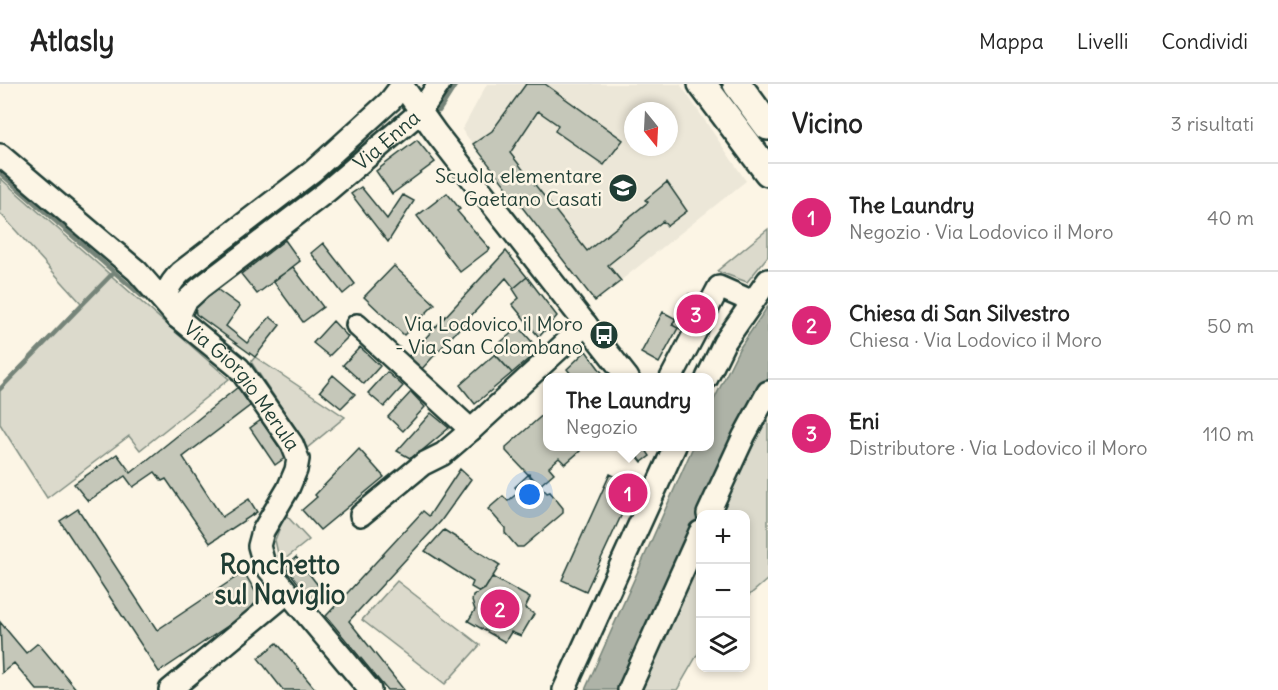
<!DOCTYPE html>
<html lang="it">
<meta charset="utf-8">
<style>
:root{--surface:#fff;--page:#f6f6f6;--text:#222;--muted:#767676;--line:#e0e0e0;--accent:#db2777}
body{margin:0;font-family:Delius,sans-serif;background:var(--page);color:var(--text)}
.controls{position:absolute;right:18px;bottom:18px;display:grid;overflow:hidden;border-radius:12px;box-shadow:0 3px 9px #0003}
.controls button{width:54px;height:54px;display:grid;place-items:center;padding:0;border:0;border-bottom:2px solid var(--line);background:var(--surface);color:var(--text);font:30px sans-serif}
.compass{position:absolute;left:624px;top:18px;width:54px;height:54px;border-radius:50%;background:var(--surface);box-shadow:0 3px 9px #0003;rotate:162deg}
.you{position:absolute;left:530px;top:411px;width:21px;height:21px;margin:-15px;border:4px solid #fff;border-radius:50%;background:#1a73e8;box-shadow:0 0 0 9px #1a73e833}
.badge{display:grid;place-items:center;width:39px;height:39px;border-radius:50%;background:var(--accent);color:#fff;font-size:20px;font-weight:700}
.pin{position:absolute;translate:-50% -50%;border:3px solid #fff;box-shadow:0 2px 6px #0006}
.popup{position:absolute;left:543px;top:289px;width:171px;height:78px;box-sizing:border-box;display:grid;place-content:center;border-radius:12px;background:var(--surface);filter:drop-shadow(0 2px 4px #0005);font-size:20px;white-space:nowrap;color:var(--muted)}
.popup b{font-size:22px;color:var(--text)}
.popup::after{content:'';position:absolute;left:50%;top:100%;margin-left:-12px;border:12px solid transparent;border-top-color:var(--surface)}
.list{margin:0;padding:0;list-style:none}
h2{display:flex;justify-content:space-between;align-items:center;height:78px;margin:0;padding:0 24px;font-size:26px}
h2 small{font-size:20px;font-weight:400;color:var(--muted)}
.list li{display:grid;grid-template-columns:39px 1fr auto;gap:18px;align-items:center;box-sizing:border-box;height:108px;padding:0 24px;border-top:2px solid var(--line)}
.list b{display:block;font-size:22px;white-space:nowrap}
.list p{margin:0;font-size:20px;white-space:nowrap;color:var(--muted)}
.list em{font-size:20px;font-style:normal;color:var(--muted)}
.icon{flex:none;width:33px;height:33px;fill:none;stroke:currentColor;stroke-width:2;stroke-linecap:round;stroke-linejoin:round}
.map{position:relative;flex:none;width:768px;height:606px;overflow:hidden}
header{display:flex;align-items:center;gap:36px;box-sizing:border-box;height:84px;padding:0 30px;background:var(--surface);border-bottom:2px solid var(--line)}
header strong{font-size:28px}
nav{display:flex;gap:33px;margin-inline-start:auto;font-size:21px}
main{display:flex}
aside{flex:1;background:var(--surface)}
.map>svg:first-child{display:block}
</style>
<header>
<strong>Atlasly</strong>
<nav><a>Mappa</a><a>Livelli</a><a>Condividi</a></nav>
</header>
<main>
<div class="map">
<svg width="768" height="606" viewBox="0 0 768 606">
<rect width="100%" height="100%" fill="#fcf5e5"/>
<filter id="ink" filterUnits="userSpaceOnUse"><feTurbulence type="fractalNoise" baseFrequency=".0167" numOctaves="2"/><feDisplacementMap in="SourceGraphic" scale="12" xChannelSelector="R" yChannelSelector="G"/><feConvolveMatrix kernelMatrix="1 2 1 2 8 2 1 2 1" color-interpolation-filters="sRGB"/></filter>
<g filter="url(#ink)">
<path fill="#ece7d8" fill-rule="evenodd" d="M487 0H680L746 97 595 217 462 46ZM633 27H669V63H633Z"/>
<path fill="#dcdacc" stroke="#7e8c80" stroke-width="1.5" d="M383 39 388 44 348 80 197 195 195 188 327 89Z
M0 94 229 295 140 366 129 352 47 414 0 340V304L81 219 0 129Z
M768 145V172L747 198 717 187Z
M255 273 345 333 307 364 303 355 251 278Z
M768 333V495L746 514V430H718Z
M285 430 309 456 280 479 275 456Z
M700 470V566L677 606H639Z
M397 497 480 561 445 600 362 536Z"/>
<path fill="#aeb3a7" stroke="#758479" stroke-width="1.5" d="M768 222V295L739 350 624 606H585L693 363 709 362V326L739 265Z"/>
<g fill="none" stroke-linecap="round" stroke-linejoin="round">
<path stroke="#758479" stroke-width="4.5" d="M439 27 456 0
M0 89 144 214
M0 305 114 188"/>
</g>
<path fill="#c5c7b9" stroke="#1f3d34" stroke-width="1.5" d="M526 0H545L623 56 604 81 555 47 558 41 538 27 510 69 587 167 648 118 645 116 667 98 687 127 667 142 663 137 608 181 621 197 595 217 473 60 492 47Z
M417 56 435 78 392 110 376 87Z
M361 103 387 135 403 111 414 117 388 158 351 110Z
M447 109 460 125 457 127 490 165 460 188 417 132Z
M285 156 300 177 257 210 241 190Z
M323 159 355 200 343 210 311 169Z
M506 167 527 193 514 204 506 194 420 287 407 274Z
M394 182 435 220 404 251 364 213Z
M293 183 323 223 303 238 273 197Z
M527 193 557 232 539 253 512 220 519 214 513 205Z
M218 206 240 222 226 242 247 259 270 233 280 241 255 273 196 230 195 223Z
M689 210 717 224 700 255 672 241Z
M663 228 676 235 672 241 678 244 659 279 641 269Z
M333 237 348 253 329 272 313 259Z
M519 243 539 266 512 289 491 266Z
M360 263 380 282 364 300 343 281Z
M586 267 606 294H574L567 285Z
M495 270 512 289 475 320 460 301Z
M387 288 403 302 384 323 368 309Z
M333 291 355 310 341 324 320 307Z
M238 303 251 321 183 373 222 433 249 415 257 428 210 459 166 395 162 397 155 388 133 403 125 392 88 417 74 400 117 370 131 389Z
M411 308 425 323 403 347 388 333Z
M546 328 547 362H577L580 367 565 380 559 374 549 383 554 389 539 402 506 367V363Z
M431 329 449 344 412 375 397 367Z
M261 336 286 373 275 381 250 344Z
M629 362H650L646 366 650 372 642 378Z
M359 365 384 393 320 446 302 426 317 413 315 411Z
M460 385 471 395 441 437 349 537 404 606H387L326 532 423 427 429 432Z
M529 390 547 409 550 408 563 424V429L523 463H517L505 449V444L488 425 503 412 508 417 519 408 515 403Z
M610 390 635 402 586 507 562 496Z
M78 425 157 546 244 488 262 519 159 588 60 437Z
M444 446 500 481 485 505 478 507 471 503 473 498 425 467Z
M296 473 324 509 314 518 285 483Z
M492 493 530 514 525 524 534 530 521 552 511 548 505 558 468 537 475 526 472 517 473 512 485 505Z
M0 538 26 569 38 559 77 606H37L14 579 2 589Z
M277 559 316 606H283L258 574Z"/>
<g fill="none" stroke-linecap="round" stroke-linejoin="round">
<g stroke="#1f3d34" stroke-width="26">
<g id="minor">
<path d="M402 1 436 49 628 294"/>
<path id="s1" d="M0 71 137 187 178 234 239 284 292 360 298 375 296 386 288 405 263 447 259 462 264 480 370 606"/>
<path d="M173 226C162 210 169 200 181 188L313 87 390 17 403 0"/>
<path id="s2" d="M178 234 186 217 200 204 326 108 420 28 439 0"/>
<path d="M357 241 471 346"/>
<path d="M671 294 719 203 751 217"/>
<path d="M707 294 724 259 768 196"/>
<path d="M708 430 744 352 768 308"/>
<path d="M361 431 423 380 443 370 471 346 586 240"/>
<path d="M170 606 287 509"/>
<path d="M564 606 675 362"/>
<path d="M629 606 700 448"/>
</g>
</g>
<g stroke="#1f3d34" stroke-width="32">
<path id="major" d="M702 0 768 88
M737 0 768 42"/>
</g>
<use href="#minor" stroke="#fcf5e5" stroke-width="21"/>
<use href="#major" stroke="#fcf5e5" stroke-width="27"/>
</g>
</g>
<defs>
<g id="school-disc" transform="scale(1.5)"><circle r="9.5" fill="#1f3d34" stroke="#fcf5e5"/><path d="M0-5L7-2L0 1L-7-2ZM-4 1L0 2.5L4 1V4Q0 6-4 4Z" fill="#fff"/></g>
<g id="bus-disc" transform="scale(1.5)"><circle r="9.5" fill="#1f3d34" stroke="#fcf5e5"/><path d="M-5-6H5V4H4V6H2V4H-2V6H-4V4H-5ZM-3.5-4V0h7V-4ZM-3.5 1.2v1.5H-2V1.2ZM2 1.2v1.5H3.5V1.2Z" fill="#fff"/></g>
</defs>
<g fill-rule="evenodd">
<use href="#school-disc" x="623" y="104"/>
<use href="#bus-disc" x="604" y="251"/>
</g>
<g text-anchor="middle" stroke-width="5" stroke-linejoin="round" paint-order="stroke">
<g font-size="20" fill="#1f3d34" stroke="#fcf5e5">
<text dy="7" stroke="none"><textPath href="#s2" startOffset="276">Via Enna</textPath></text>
<text dy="7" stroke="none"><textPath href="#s1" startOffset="336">Via Giorgio Merula</textPath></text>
</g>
<g font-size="20" fill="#1f3d34" stroke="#fcf5e5" text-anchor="end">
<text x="602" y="99">Scuola elementare<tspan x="602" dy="23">Gaetano Casati</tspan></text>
<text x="583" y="247">Via Lodovico il Moro<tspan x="583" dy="23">- Via San Colombano</tspan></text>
</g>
<g font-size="26" font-weight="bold" fill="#1f3d34" stroke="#fcf5e5">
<text x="280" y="490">Ronchetto<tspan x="280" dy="30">sul Naviglio</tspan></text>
</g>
</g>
</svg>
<div class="controls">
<button>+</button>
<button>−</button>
<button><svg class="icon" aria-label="layers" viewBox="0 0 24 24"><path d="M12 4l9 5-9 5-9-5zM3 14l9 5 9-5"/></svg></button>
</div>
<svg class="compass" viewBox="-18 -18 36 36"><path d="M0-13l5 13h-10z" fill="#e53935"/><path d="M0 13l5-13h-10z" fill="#767676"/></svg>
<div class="you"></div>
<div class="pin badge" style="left:628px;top:409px">1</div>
<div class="popup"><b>The Laundry</b>Negozio</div>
<div class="pin badge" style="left:500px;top:525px">2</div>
<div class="pin badge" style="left:696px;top:230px">3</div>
</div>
<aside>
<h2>Vicino<small>3 risultati</small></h2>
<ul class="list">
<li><span class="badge">1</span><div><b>The Laundry</b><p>Negozio · Via Lodovico il Moro</p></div><em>40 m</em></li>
<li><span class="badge">2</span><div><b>Chiesa di San Silvestro</b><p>Chiesa · Via Lodovico il Moro</p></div><em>50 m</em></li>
<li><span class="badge">3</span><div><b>Eni</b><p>Distributore · Via Lodovico il Moro</p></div><em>110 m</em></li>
</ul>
</aside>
</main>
